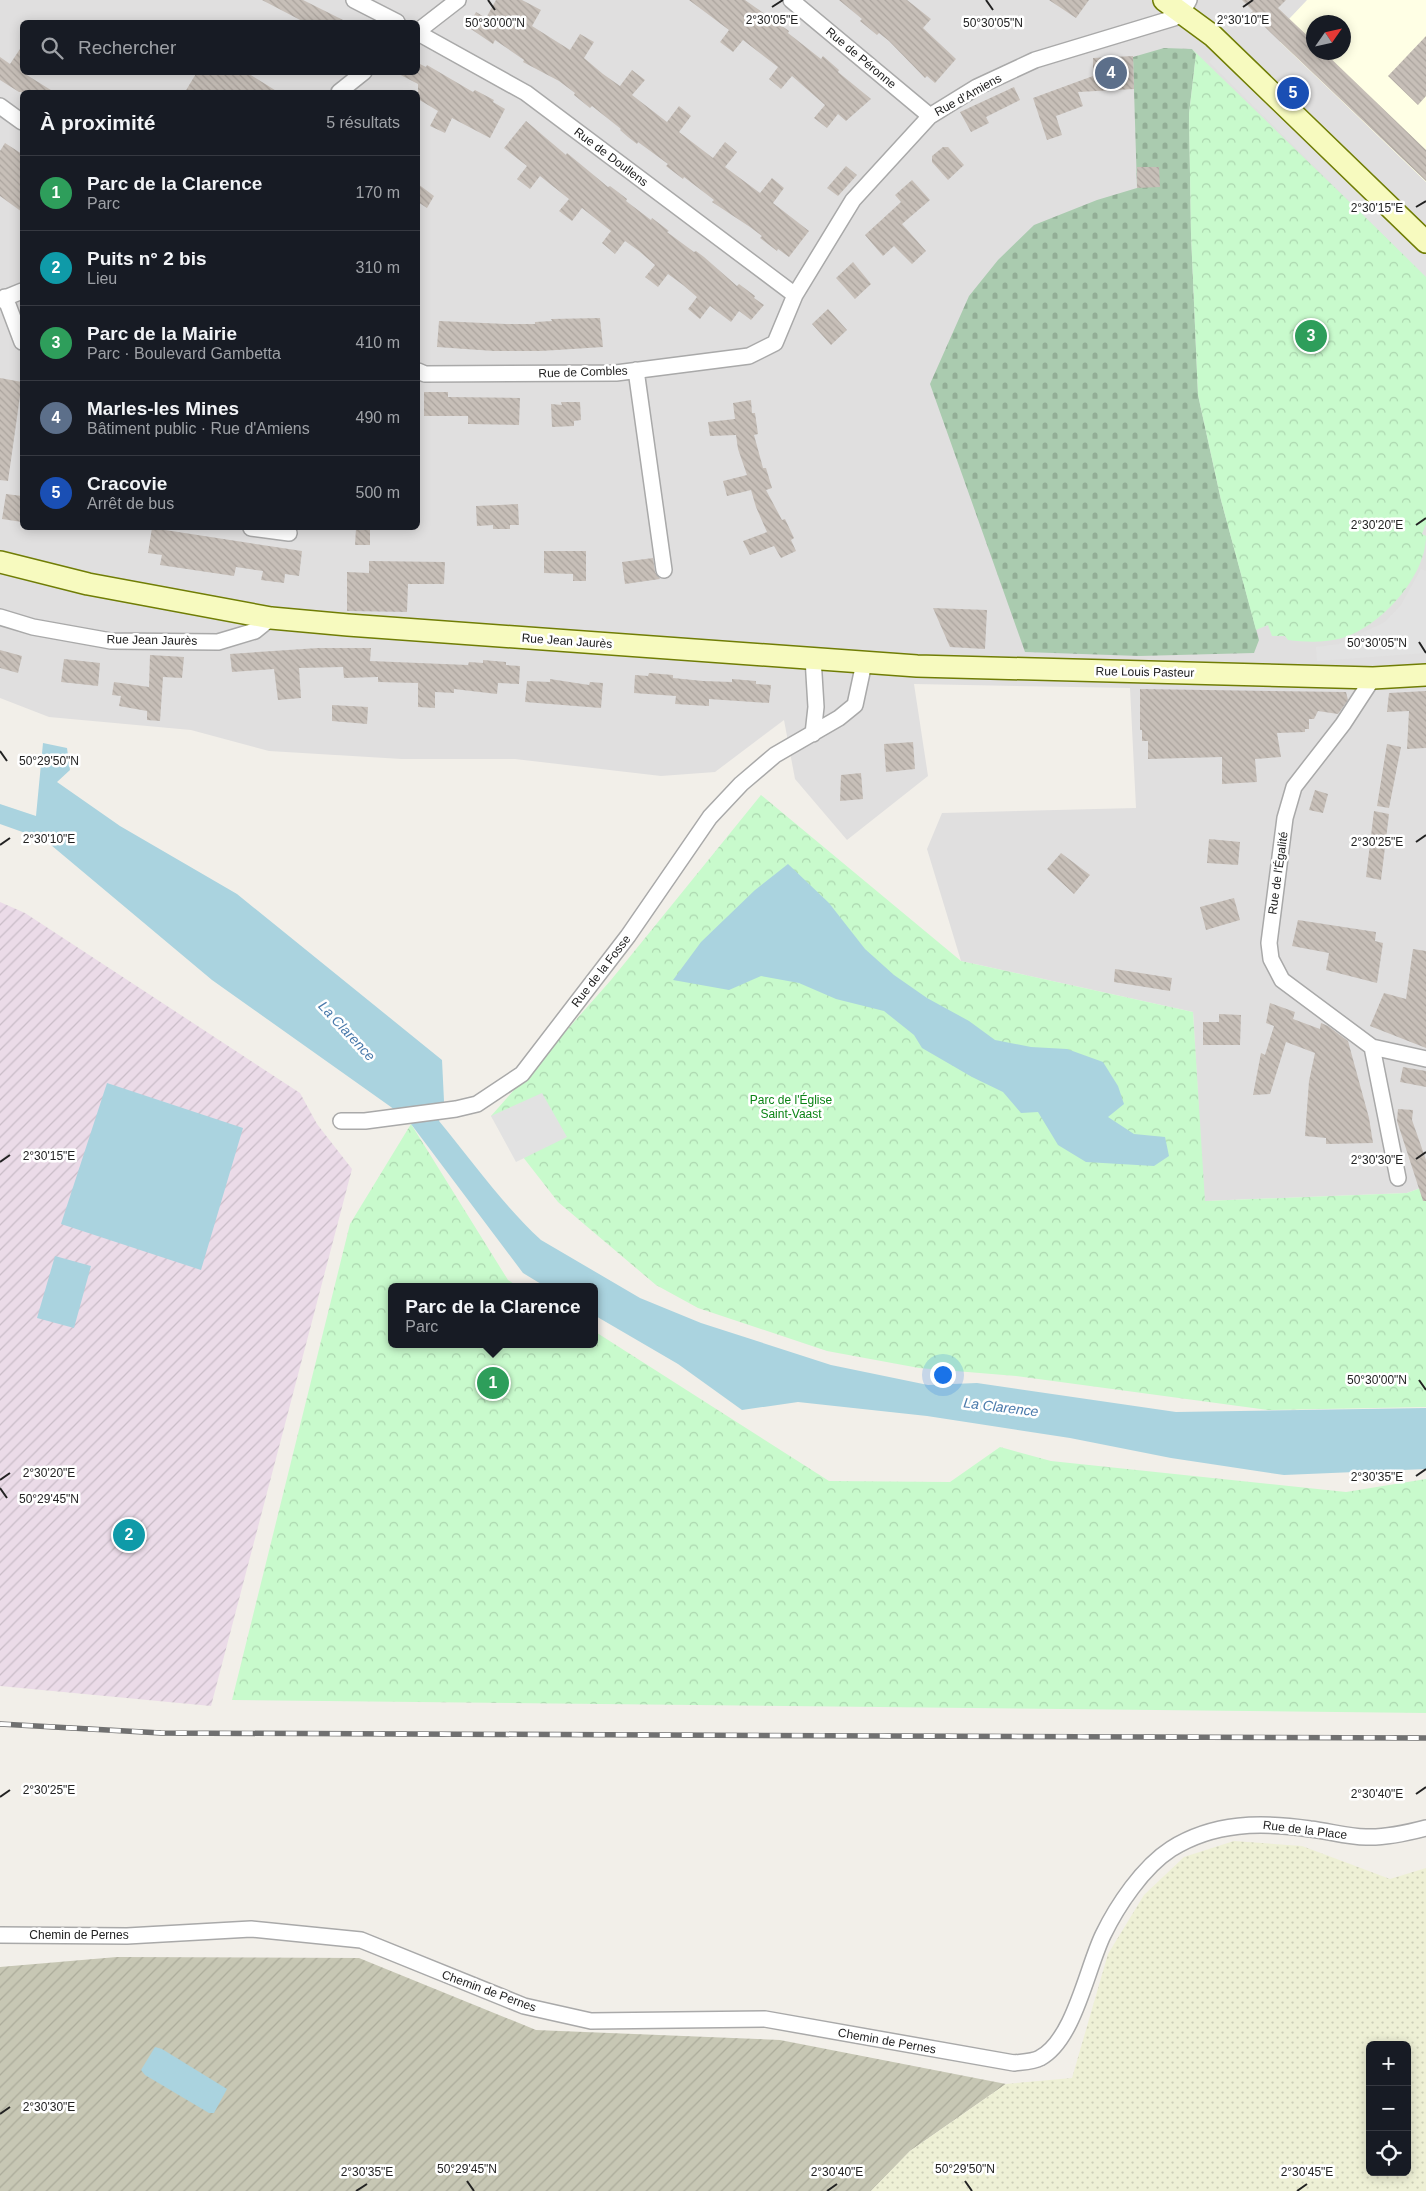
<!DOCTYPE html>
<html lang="fr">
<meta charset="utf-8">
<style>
:root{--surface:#171b24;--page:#242831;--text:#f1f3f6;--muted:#9ea1a6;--line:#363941;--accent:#7c3aed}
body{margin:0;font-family:Helvetica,sans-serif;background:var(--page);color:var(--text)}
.controls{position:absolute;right:15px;bottom:15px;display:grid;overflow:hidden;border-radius:8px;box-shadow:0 2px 12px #0003}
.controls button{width:45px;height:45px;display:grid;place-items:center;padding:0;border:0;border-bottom:1px solid var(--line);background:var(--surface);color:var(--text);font:25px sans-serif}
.compass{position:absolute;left:1306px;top:15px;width:45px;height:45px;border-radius:50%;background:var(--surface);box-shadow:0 2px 12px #0003;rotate:56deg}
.you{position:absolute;left:942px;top:1374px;width:18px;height:18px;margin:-12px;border:4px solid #fff;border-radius:50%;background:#1a73e8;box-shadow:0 0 0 8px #1a73e833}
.badge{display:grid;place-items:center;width:32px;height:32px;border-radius:50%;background:var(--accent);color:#fff;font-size:16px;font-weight:700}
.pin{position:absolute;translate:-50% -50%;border:2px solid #fff;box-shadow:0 1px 5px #0006}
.popup{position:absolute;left:388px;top:1283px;width:210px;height:65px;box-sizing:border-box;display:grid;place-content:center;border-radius:8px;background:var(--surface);filter:drop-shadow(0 1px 4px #0005);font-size:16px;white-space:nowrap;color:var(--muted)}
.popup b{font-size:19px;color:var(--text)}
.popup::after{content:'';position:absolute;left:50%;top:100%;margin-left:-10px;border:10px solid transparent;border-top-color:var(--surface)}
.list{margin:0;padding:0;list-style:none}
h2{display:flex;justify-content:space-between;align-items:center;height:65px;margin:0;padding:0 20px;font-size:21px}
h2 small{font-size:16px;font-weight:400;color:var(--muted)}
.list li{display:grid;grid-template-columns:32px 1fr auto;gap:15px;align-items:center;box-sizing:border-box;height:75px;padding:0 20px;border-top:1px solid var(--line)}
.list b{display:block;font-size:19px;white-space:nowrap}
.list p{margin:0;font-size:16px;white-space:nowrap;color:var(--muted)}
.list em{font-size:16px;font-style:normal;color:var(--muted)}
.icon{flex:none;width:28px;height:28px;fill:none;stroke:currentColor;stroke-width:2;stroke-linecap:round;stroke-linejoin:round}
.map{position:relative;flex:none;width:1426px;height:2191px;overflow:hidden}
.search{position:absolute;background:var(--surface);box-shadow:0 2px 12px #0003;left:20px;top:20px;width:400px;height:55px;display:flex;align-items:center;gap:12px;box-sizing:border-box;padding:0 18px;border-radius:8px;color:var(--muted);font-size:19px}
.panel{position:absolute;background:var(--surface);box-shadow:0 2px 12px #0003;left:20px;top:90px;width:400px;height:440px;border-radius:8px}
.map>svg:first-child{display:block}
</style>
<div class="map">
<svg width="1426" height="2191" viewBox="0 0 1426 2191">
<defs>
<pattern id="industrial-furrows" width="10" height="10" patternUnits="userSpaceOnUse" patternTransform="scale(1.25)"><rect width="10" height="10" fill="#ebdbe8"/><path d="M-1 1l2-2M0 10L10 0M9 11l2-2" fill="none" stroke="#c9bcc7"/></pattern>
<pattern id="construction-furrows" width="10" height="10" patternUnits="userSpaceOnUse" patternTransform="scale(1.25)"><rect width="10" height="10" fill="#c7c7b4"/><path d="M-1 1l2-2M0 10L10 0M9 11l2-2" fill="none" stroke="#abab9a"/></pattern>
<pattern id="farmland-dots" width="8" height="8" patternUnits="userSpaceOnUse" patternTransform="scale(1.25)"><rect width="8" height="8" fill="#eef0d5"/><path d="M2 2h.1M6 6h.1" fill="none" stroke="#ccceb7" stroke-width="1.8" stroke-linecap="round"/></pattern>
<pattern id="cemetery-stones" width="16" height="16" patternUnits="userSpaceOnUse" patternTransform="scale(1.25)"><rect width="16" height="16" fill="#aacbaf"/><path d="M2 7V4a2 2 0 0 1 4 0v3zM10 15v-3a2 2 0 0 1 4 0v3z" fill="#92ae96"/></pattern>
<pattern id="park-crowns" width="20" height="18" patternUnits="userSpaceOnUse" patternTransform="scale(1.25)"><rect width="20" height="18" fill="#c8facc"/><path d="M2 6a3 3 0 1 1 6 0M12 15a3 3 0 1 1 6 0" fill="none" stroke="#acd6af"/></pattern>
<pattern id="building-back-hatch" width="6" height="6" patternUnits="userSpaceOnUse" patternTransform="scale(1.25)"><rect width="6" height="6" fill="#c7bfb8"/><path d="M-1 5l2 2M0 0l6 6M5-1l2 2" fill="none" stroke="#aba49e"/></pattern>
</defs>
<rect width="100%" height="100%" fill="#f2efe9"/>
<path fill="#e0dfdf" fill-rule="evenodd" d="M0 0H1426V1186L1407 1193 1204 1201 1193 1012 961 961 927 849 942 813 1136 808 1130 688 914 684 928 776 847 840 795 779 784 720 715 772 661 776 515 759H402L269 751 191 730 49 717 0 698ZM22 22H418V72H22ZM1314 22H1344V52H1314ZM22 92H418V528H22Z"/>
<path fill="url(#industrial-furrows)" d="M0 902 25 913 300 1093 317 1124 352 1169 211 1706 0 1686Z"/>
<path fill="#ffffe5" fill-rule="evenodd" d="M1307 0H1426V182L1280 42 1296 26 1289 19ZM1314 22H1344V52H1314Z"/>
<path fill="url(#construction-furrows)" d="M117 1957 359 1958 536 2030 780 2040 1006 2084 910 2151 871 2191H0V1967Z"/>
<path fill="url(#farmland-dots)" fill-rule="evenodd" d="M1234 1841 1302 1846 1390 1879 1426 1868V2191H871L910 2151 1006 2084 1072 2078 1108 1954 1144 1895 1184 1857ZM1370 2045H1407V2172H1370Z"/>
<path fill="url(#cemetery-stones)" d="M1164 48 1192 49 1196 54 1189 114 1191 234 1198 395 1221 500 1259 640 1254 653 1139 656 1025 652 930 384 969 296 998 260 1034 225 1097 200 1137 188 1133 57Z"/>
<path fill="url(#park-crowns)" d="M1192 49 1426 276V524L1422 534 1426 536C1426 577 1380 627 1342 638 1324 643 1306 642 1288 640L1285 636H1272L1268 625 1256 630 1221 500 1198 395 1191 234 1189 114 1196 54Z
M761 795 961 961 1193 1012 1205 1201 1407 1193 1426 1186V1407L1268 1410 1016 1376 919 1368 827 1351 698 1308 656 1285 558 1202 491 1116 611 980Z
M411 1124 508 1280 519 1287H392V1344H594V1331L829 1481 950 1482 1000 1447 1051 1461 1346 1492 1426 1479V1713L232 1700 350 1224Z"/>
<path fill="#e2e2e2" d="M1217 54 1426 257V277L1209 62Z
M1421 569 1426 571V653L1317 661 1316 647 1339 644 1385 622 1401 605Z
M542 1093 567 1137 516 1162 491 1116Z"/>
<path fill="#aad3df" d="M43 743 67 748 70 770 57 782 120 826 237 894 442 1060 444 1101 439 1121C472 1161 503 1205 541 1240L640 1298 701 1323 831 1365 928 1385 977 1383 1176 1412 1426 1408V1469L1284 1475 1171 1458 1070 1438 927 1416 798 1402 742 1410 678 1364 594 1315V1287H546L523 1273 411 1124 391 1107 212 980 45 840 0 824V804L36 816Z
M788 864 829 903 865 949 894 975 927 998 969 1021 995 1040 1031 1047 1067 1049 1103 1062 1118 1086 1124 1104 1108 1117 1134 1134 1165 1137 1169 1156 1154 1166 1086 1162 1058 1145 1038 1112 1021 1113 1003 1092 972 1077 922 1048 914 1035 884 1011 836 999 799 983 761 976 729 990 673 980 701 942 755 890Z
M107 1083 243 1128 201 1270 61 1224Z
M55 1256 91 1266 74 1328 37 1318Z
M155 2047 162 2049 227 2089 214 2113H209L145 2075 141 2070Z"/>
<path fill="url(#building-back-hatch)" d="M262 0H303L347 22H304Z
M496 0H522L541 10 532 26 570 50 580 34 594 42 584 58 603 74 620 86 632 70 645 80 632 95 667 122 679 106 691 116 679 132 713 158 725 142 737 152 725 167 760 193 772 178 784 188 773 203 809 231 789 257 778 249 777 251 760 238 762 236 750 227 712 202 714 200 684 177 683 179 666 166 668 164 638 142 637 144 628 137 620 130 621 129 592 106 590 108 574 95 575 93 559 81 523 62 524 60 495 40 493 44 468 27 476 12 486 18Z
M689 0H745L789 31 788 33 821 59 823 56 839 70 838 72 871 99 846 121 838 114 827 128 814 118 825 105 792 76 781 89 769 79 778 67 743 40 733 52 720 42 729 30Z
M839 0H907L931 19 923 28 956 59 935 83 927 76 925 78 889 41 879 33 877 35 860 21 862 19Z
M1049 0H1089L1076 18Z
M1242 0H1286L1278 8 1314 42V52H1324L1426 150V181L1271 33 1251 13 1253 11Z
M1426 36V96L1418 105 1388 76Z
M22 46V72L54 92H19L0 80V57L10 64Z
M1133 56 1134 89 1078 92 1083 106 1056 116 1062 135 1047 140 1033 98 1093 76V58Z
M418 63 426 67 427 65 473 92 475 90 494 100 493 102 505 109 490 138 452 118 445 133 430 126 438 111 418 99V84L395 72H418Z
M197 72H246L278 92H185Z
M1014 87 1020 100 986 117 989 123 971 132 960 112Z
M526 121 566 155 567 153 608 187 610 186 618 192 627 199 626 201 651 220 652 218 669 231 667 232 694 252 696 251 704 257 737 286 739 284 755 296 754 298 764 305 751 320 739 311 731 322 710 306 700 319 688 309 697 297 683 285 668 274 658 287 645 277 655 265 639 251 625 241 615 254 602 243 611 231 582 208 572 221 559 211 569 199 540 176 530 189 517 179 527 166 504 148Z
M5 143 22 154V212L0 196V151Z
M943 147H948L964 165 948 180 932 162V156Z
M846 166 857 175 838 196 827 188Z
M1137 167H1159L1160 187 1137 188Z
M912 180 930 200 902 224 926 251 912 264 894 246 883 256 865 235 901 202 895 195Z
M418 184 434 196 427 208 418 202Z
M853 262 871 284 855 299 836 278Z
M828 309 847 330 831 345 812 324Z
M600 318 603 347 541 351H494L437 347 439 321 506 324H535V322L552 321 551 319Z
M0 378 22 382 8 481 0 480Z
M424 392H448V397L520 398 519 425 468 424V416H424Z
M751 400 752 413H755L758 434 754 435 763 468H766L772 488 766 490 782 520 785 519 794 538 791 540 796 551 781 558 774 546 750 555 743 541 767 532 756 507 751 490 727 496 723 481 747 475 738 449 736 435 710 436 708 422 735 419 733 403Z
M561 402H580L581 420 574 421V426L552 427 551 404 562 405Z
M6 494 22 496V522L2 519Z
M518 504 519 525H510V529H493V525L477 526 476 506Z
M152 528 302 551 299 576 285 574 284 583 261 580 263 571 236 567 234 576 160 565 162 555 148 553Z
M356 528H370V545H355Z
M544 551H586V581H573V574L544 573Z
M653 558 655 572 660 579 625 584 622 562Z
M369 561 445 562 444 584H408L407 612 347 611V572L369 573Z
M933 608 987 610 985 649 950 647Z
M318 648H371L370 661 468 665 469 662 483 663V660L506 662V665L520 666 519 684 498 683 497 694 454 689V693L435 692V708L418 707V683L378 682V677L344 678 343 667 299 668 301 698 278 700 274 669 232 672 230 654Z
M0 650 22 656 18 673 0 668Z
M150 655 184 657 182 678 163 677 160 721 147 720V711L119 706 121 696 112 695 114 682 149 687Z
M64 659 100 663 98 686 61 682Z
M649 673 673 675V678L703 681 732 682V679L756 681V684L771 685 769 703 709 699V706L675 704 676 696 634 693 635 675 648 676Z
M550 679 589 685 590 682 603 683 601 708 525 702 527 681 550 682Z
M1140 689 1346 692 1348 700 1338 714 1318 711 1314 719H1309V729H1305V732L1277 733 1281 757 1255 759 1257 782 1222 784V757L1148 759V741H1142V730H1140Z
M1426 691V748L1407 749 1409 711 1387 712 1389 693Z
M332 705 368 707 367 724 332 721Z
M913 742 915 769 886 772 884 744Z
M1387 744 1401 747 1389 808 1377 806Z
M861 773 863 799 840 801 841 775Z
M1315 790 1328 794 1323 813 1309 810Z
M1374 811 1389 814 1381 880 1366 877Z
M1209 839 1240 842 1238 865 1207 863Z
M1061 853 1090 875 1074 894 1047 869Z
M1234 898 1240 920 1206 930 1200 907Z
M1298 920 1376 932 1375 941 1383 943 1377 983 1326 970 1329 953 1292 946Z
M1413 949 1426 951V1048L1370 1026 1384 993 1406 999Z
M1115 969 1172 978 1170 991 1114 982Z
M1270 1003 1295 1012 1293 1019 1320 1029 1321 1023 1328 1026 1348 1041 1369 1118 1373 1143 1326 1144V1138L1305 1136 1309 1081 1315 1053 1286 1042 1270 1094 1253 1095 1261 1053 1265 1055 1274 1026 1266 1023Z
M1219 1014 1241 1015 1240 1045H1203V1022H1219Z
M1403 1067 1426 1071V1087L1400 1082Z
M1398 1109 1413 1110 1412 1120 1426 1160V1201H1423L1397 1121Z"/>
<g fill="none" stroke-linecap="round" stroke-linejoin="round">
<g stroke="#a9a9a9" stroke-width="18">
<path id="street" d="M354 0 397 22
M791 0 930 116
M418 31 458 0
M418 33 526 93 795 295
M339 92 364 72
M0 106 22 122
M5 297 22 342
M0 300 22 291
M636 370 664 570
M418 371 425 374 616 373 749 356 775 343 795 295 853 200 930 116 977 87 1035 60 1174 18 1182 13 1189 0
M251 528 289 533
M0 617 33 627 111 641 218 642 255 631 271 618
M813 658 816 707 813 734
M1373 678 1343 724 1294 787 1285 818 1269 943 1271 959 1282 980 1372 1047 1426 1059
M1372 1047 1398 1178
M341 1121H365L456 1109 477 1104 522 1074 628 936 710 817 741 784 775 755 839 718 855 705 864 663
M0 1935 127 1936 251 1929 361 1940 524 2006 591 2021 765 2019 1014 2063C1021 2062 1033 2062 1040 2058 1074 2040 1087 1968 1103 1935 1117 1906 1143 1867 1171 1849 1214 1822 1261 1822 1310 1829 1329 1831 1347 1837 1366 1837 1386 1838 1407 1833 1426 1828"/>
</g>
<g stroke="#707d05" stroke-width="24">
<path id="secondary" d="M1164 0 1213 36 1426 242
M0 562 88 584 271 618 348 625 917 666 1373 678 1426 675"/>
</g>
<use href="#street" stroke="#fff" stroke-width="15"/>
<use href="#secondary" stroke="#f7fabf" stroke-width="21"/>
<g stroke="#707070" stroke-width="5.5">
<path id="rail" d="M0 1724 161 1733 1426 1738"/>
</g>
<use href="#rail" stroke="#fff" stroke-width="4" stroke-dasharray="11" stroke-linecap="butt"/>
</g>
<path fill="none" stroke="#222" stroke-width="2" d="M488 0 495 10M986 0 993 10M772 7 783 0M1243 7 1253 0M1416 207 1426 201M1416 525 1426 518M1419 642 1426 653M0 751 7 761M1416 842 1426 835M0 845 10 838M1416 1159 1426 1152M0 1162 10 1155M1419 1380 1426 1390M1416 1476 1426 1469M0 1480 10 1473M0 1488 7 1498M1416 1794 1426 1787M0 1797 10 1790M0 2114 10 2107M467 2181 474 2191M965 2181 972 2191M356 2191 367 2184M827 2191 837 2184M1297 2191 1307 2184"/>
<g text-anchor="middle" stroke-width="5" stroke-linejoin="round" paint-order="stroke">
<g font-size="12" fill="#222" stroke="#fff">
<text transform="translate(861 58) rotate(40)" y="4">Rue de Péronne</text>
<text transform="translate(968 95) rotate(-29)" y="4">Rue d'Amiens</text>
<text transform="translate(611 157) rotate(37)" y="4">Rue de Doullens</text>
<text transform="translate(583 372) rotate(-2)" y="4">Rue de Combles</text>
<text transform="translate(152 640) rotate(1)" y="4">Rue Jean Jaurès</text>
<text transform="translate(567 641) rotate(4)" y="4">Rue Jean Jaurès</text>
<text transform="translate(1145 672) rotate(1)" y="4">Rue Louis Pasteur</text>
<text transform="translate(1278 873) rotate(-82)" y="4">Rue de l'Égalité</text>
<text transform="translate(601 971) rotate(-52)" y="4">Rue de la Fosse</text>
<text transform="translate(1305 1830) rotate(7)" y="4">Rue de la Place</text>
<text x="79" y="1939">Chemin de Pernes</text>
<text transform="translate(489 1991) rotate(20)" y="4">Chemin de Pernes</text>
<text transform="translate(887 2041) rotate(10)" y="4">Chemin de Pernes</text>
</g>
<g font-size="12" fill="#0c8416" stroke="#fff">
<text x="791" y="1104">Parc de l'Église<tspan x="791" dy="14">Saint-Vaast</tspan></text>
</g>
<g font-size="14" font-style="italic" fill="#4a7aab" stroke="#fff">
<text transform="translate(347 1031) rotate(47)" y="5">La Clarence</text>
<text transform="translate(1001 1407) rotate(7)" y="5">La Clarence</text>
</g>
</g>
<g font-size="12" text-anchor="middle" fill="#222" stroke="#fff" stroke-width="5" stroke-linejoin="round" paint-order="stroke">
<text x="772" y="24">2°30'05"E</text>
<text x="1243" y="24">2°30'10"E</text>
<text x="495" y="27">50°30'00"N</text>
<text x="993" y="27">50°30'05"N</text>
<text x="1377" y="212">2°30'15"E</text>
<text x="1377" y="529">2°30'20"E</text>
<text x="1377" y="647">50°30'05"N</text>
<text x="49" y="765">50°29'50"N</text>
<text x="49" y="843">2°30'10"E</text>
<text x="1377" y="846">2°30'25"E</text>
<text x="49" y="1160">2°30'15"E</text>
<text x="1377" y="1164">2°30'30"E</text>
<text x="1377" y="1384">50°30'00"N</text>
<text x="49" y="1477">2°30'20"E</text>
<text x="1377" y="1481">2°30'35"E</text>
<text x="49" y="1503">50°29'45"N</text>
<text x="49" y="1794">2°30'25"E</text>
<text x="1377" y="1798">2°30'40"E</text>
<text x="49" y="2111">2°30'30"E</text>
<text x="467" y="2173">50°29'45"N</text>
<text x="965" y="2173">50°29'50"N</text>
<text x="367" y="2176">2°30'35"E</text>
<text x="837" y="2176">2°30'40"E</text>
<text x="1307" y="2176">2°30'45"E</text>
</g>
</svg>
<div class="controls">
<button>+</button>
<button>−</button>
<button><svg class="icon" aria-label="locate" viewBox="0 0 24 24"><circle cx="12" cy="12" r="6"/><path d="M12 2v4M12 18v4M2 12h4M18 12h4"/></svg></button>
</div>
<svg class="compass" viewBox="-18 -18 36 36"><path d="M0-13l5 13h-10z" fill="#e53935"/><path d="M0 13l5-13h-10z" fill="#9ea1a6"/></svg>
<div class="you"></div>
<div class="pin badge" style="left:493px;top:1383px;background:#2e9e5b">1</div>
<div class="popup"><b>Parc de la Clarence</b>Parc</div>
<div class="pin badge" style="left:129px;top:1535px;background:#0f9aa8">2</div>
<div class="pin badge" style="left:1311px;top:336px;background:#2e9e5b">3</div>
<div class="pin badge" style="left:1111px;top:73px;background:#5c6f8a">4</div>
<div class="pin badge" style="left:1293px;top:93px;background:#1a4fb4">5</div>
<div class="search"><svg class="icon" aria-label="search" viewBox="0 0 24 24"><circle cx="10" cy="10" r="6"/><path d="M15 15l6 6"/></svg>Rechercher</div>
<section class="panel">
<h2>À proximité<small>5 résultats</small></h2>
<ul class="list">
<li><span class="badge" style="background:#2e9e5b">1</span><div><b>Parc de la Clarence</b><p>Parc</p></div><em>170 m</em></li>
<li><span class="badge" style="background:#0f9aa8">2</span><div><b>Puits n° 2 bis</b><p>Lieu</p></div><em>310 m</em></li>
<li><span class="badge" style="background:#2e9e5b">3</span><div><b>Parc de la Mairie</b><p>Parc · Boulevard Gambetta</p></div><em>410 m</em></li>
<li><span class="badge" style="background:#5c6f8a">4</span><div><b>Marles-les Mines</b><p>Bâtiment public · Rue d'Amiens</p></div><em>490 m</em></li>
<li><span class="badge" style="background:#1a4fb4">5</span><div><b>Cracovie</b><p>Arrêt de bus</p></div><em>500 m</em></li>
</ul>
</section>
</div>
